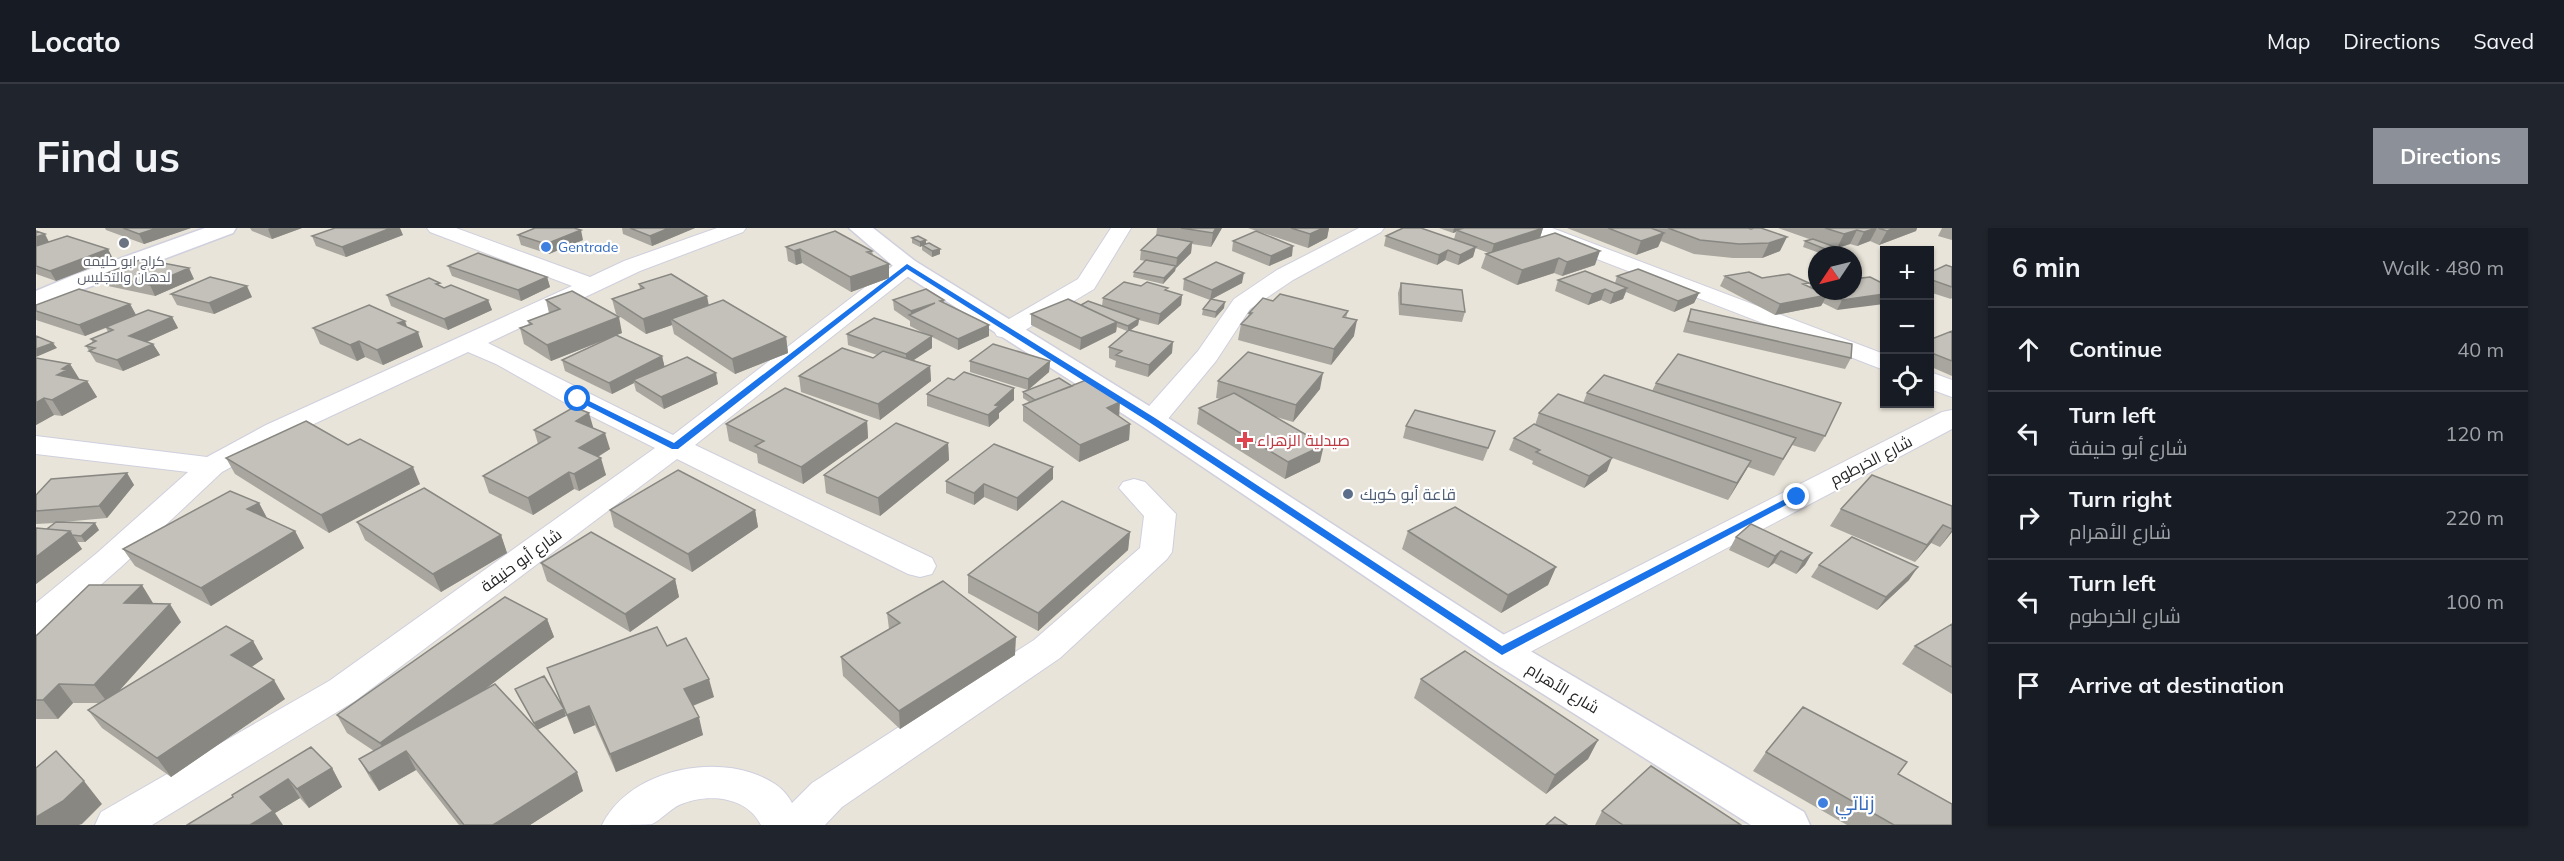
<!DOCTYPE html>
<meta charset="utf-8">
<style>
:root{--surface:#171b24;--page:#20242c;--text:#f1f3f6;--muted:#9ea1a6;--line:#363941;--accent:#8c9099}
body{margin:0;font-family:Mulish,Cairo,sans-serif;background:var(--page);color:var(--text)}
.controls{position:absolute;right:18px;top:18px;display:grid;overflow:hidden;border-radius:0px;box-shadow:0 2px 4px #0004}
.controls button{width:54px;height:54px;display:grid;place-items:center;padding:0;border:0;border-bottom:2px solid var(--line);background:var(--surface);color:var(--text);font:30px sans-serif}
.compass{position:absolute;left:1772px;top:18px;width:54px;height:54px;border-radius:50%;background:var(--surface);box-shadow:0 2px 4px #0004;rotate:235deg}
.stop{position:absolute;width:18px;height:18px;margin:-14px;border:4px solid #1a73e8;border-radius:50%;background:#fff}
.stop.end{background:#1a73e8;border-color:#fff;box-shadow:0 2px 6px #0008}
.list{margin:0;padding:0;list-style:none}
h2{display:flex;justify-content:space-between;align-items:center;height:78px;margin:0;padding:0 24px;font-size:26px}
h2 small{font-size:20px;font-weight:400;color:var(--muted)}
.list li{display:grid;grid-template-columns:39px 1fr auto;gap:18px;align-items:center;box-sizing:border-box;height:84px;padding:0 24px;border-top:2px solid var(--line)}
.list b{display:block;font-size:22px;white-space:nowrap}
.list p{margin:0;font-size:20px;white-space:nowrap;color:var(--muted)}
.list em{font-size:20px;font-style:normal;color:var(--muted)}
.icon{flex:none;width:33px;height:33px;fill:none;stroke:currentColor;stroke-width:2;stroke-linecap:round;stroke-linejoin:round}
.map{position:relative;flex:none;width:1916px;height:597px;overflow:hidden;border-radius:0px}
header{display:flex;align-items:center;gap:36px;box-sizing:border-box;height:84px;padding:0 30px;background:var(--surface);border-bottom:2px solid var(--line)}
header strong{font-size:28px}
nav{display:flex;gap:33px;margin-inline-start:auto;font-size:21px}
.intro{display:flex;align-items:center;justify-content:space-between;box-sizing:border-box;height:144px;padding:0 36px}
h1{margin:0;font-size:42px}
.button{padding:15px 27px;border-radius:0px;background:var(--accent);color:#fff;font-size:21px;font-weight:700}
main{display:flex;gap:36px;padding:0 36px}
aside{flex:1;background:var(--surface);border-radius:0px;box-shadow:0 2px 4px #0004}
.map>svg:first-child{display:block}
</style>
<header>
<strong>Locato</strong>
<nav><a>Map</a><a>Directions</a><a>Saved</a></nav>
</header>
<div class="intro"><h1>Find us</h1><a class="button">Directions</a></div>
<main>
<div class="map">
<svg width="1916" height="597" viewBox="0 0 1916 597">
<rect width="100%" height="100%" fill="#e8e4d9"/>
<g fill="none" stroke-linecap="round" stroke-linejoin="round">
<g stroke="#cfcfde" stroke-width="2">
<path id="street" d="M391 0H420L554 49 588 33 681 0H710L707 4 604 43 452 115 637 207 863 33 871 31 879 33 882 38 879 43 659 217 896 330 900 338 896 346 884 349 872 346 641 231 319 473 116 597H59L65 584 293 453 619 220 533 177 460 136 432 124 250 209 186 244 85 339 12 403 0 406V375L61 325 152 244 0 226V208L171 229 230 197 536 58 394 4Z
M1075 0H1095L1058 61 979 108 970 110 961 108 958 103 961 98 1042 51Z
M1323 0H1348L1345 4 1257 52 1214 81 1180 133 1126 198 1116 200 1106 198 1102 192 1106 186 1162 123 1198 71 1241 42Z
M1488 0H1516L1848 126V142L1491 4Z
M1894 144 1916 152V169L1894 161Z
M1916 182V201L1479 432 1466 436 1453 432 1448 423 1453 414 1906 184Z
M1098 251 1109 254 1140 286 1136 324 1131 331 1024 430 806 579 789 597H725C710 567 670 565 643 577 633 582 626 591 616 596 608 597 577 597 566 597 591 546 666 528 716 545 733 551 748 559 756 575L776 555 998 412 1104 320 1108 288 1083 260 1087 254Z"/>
</g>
<g stroke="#cfcfde" stroke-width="3">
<path id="secondary" d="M169 0H200L197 5 0 79V63L38 47Z
M813 0H837L879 33 1126 186 1479 414 1768 584 1774 597H1715L1453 432 1106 198 863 43Z"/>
</g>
<use href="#street" fill="#fff" fill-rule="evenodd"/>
<use href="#secondary" fill="#fff" fill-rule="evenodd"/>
</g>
<path fill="#a8a69f" d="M69 0H155L108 16 70 2Z
M214 0H266L236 11 216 3Z
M586 0H659L616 18 587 6Z
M1121 0H1186L1175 19 1156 16 1155 25 1140 40 1139 43 1127 56 1097 49 1098 44 1109 33 1104 32 1105 22 1120 8Z
M1212 0H1293L1291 10 1272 20Z
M1403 0H1507L1504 9 1559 37 1526 48 1518 45 1481 57 1445 40 1450 26 1453 25 1439 20 1437 29 1422 37 1409 32 1401 37 1348 18 1350 8 1418 11 1420 4 1417 5Z
M1531 0H1712L1744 23 1726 30H1697L1658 26 1625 13 1622 19 1600 27Z
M1742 0H1881L1880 3 1843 17 1834 13 1821 18 1814 16 1802 20 1800 26 1795 27H1789L1767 19 1769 13 1776 12Z
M1906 0H1916V12L1902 8Z
M0 3 13 14 72 21 77 31 20 53 0 46Z
M367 7 310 29 280 18 276 8Z
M482 7 547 12 513 26 485 17Z
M876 10 890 12V16L904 26 896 29 886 22V18L884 19 876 15Z
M1197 13 1256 28 1233 38 1196 23Z
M750 19 836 23 837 27 853 36V50L815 64 766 35 760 37 752 33Z
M412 38 511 49 514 59 485 73 416 48Z
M1916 39V70L1915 71 1893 64V45Z
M66 47 158 51 119 68 72 58Z
M1581 48 1663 65 1658 75 1638 84 1590 64 1587 71 1574 76 1565 72 1552 77 1519 63 1522 52 1579 55Z
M1689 48 1726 50 1773 59 1775 56 1781 55V63H1817L1834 49 1801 82 1787 75 1785 78 1739 87 1684 58Z
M1148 51 1206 55 1176 71 1188 80 1179 90 1166 87 1167 81 1174 72 1147 62Z
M1365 55 1429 84 1426 94 1363 87 1362 65Z
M603 56 673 77 750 109 752 125 699 146 638 106 636 97 610 106 580 86 576 71 604 61Z
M1105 58 1132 63 1146 67 1145 77 1122 97 1103 92 1102 97 1094 102 1136 125 1112 149 1079 139 1080 133 1073 130V119L1091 103 1081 99 1080 104 1044 122 995 97V86L1045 77 1066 78 1067 70Z
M405 59 452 72 456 82 412 102 355 78 351 67Z
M135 66 216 69 178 86 141 77Z
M510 72 586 105 580 107 626 128 628 138 682 156 628 181 600 163 598 155 576 166 529 143 526 132 579 108 515 133 488 116 484 100 493 97 492 93 513 85Z
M857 72H908V76L953 97V108L922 122 896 109V120L878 132 894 138 895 153 844 192 765 164 763 148 837 130 841 127 812 117 811 106 893 108 874 98V93L858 82Z
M1237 73 1312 83 1310 90 1318 108 1295 137 1202 112 1205 96 1212 89 1213 85Z
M94 76 100 87 136 89 142 100 111 114 117 116 124 127 87 143 60 134 50 118 57 115 55 111 72 104 70 100 49 108 0 92V77Z
M1655 81 1815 130 1809 141 1647 104 1651 91Z
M371 99 387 119 347 137 329 129 321 133 284 116 277 100Z
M1916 103V148L1893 138V112Z
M0 130 34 136 43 151 51 153 61 169 26 188 18 187 0 197Z
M934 133H1014L1013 144 992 162 934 144Z
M918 152 978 160V172L963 185V190L953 199 891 178V166Z
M1182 153 1284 161 1257 194 1237 188 1284 234 1249 251 1161 196 1163 180 1184 171 1180 170Z
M1620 155 1789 208 1779 224 1756 217 1738 248 1712 239 1692 272 1568 227 1571 243 1548 260 1496 236 1497 233 1473 222 1478 210 1499 197 1503 185 1547 175 1551 165 1616 163Z
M987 164 1083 188 1094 196 1093 212 1043 234 987 193V177L993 174 987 170Z
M831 193 832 210 767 256 722 235 721 226 693 213 690 196Z
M1370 198 1459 203 1447 233 1367 210Z
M557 200 574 221 562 229 570 247 543 263 538 261 497 287 453 265 447 248 502 216 498 202Z
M912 215 913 232 844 288 790 265 788 247Z
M190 230 384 256 293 305 199 246Z
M1017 239V251L981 283 948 269 938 277 910 265V253Z
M91 245 98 257 71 290 27 294 63 302 49 314H41L46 321 0 356V300L11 301 19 295 0 296V267Z
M223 275 231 290 259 303 268 320 175 378 99 338 87 321Z
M1916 278V304L1904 319 1895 315 1879 334 1794 298 1805 281Z
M574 282H719L722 299 656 344 578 299Z
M321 294 465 307 471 325 405 364 329 312Z
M1372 303 1520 339 1512 357 1465 385 1366 321Z
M1094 304 1092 322 1002 403 932 365V347Z
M1700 309 1776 325 1769 337 1760 346 1738 335 1732 340 1693 322Z
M505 335 639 351 643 369 594 404 511 353Z
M1783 337 1873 352 1841 382 1775 349Z
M851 385 979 427 864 501 807 448 805 429 853 401Z
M511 391 518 409 448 462 500 500 482 468 479 461 530 488 501 502 547 563 494 597H423L380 542 343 563 334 550 323 531 338 523 311 505 301 487Z
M145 394 84 462 217 413 227 431 216 439 249 471 135 549 66 500 52 482 63 475H37L22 491H0V408Z
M1916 396V466L1866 436 1879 418Z
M631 418 678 469 657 478 667 507 580 544 559 497 538 506 511 440Z
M1385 451 1562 512 1552 531 1510 566 1378 470Z
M1730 524 1862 546 1916 597H1811L1717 543Z
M296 540 306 559 273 580 264 570 239 585 197 569 196 567Z
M1566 583 1705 597H1559Z"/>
<path fill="#888782" d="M121 0H155L108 16 103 6Z
M234 0H266L236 11 232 1Z
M355 0H364L367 7 310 29 306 19Z
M633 0H659L616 18 614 8Z
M1180 0H1186L1175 19 1177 5Z
M1287 0H1293L1291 10 1272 20 1274 6Z
M1418 0H1433L1420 2V4L1417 5Z
M1507 0 1504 10 1455 26 1458 16Z
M1841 0 1834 13 1821 18 1828 4Z
M1858 0H1881L1880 3 1843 17 1851 3Z
M545 2 547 12 513 26 510 16Z
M1821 2 1814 16 1801 20 1808 6Z
M1628 5 1622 19 1600 27 1605 13Z
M9 6 14 16 0 21V9Z
M1751 9 1744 23 1726 30 1733 15Z
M890 12V17H886V18L884 19V14Z
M1156 14 1155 25 1140 40 1141 30Z
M1257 18 1256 28 1233 38 1235 28Z
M1440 19 1437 29 1422 37 1424 27Z
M1802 20 1800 26 1792 27 1794 23Z
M72 21 77 31 20 53 14 43Z
M764 21 766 35 760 37 758 23Z
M904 21V26L896 29V23Z
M1412 22 1409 32 1401 37 1403 27Z
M1564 23 1559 37 1526 48 1531 34Z
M1523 30 1518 45 1481 57 1486 42Z
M853 36V50L815 64 814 49Z
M1140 38 1139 43 1127 56 1128 50Z
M153 40 158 51 119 68 114 57Z
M1208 45 1206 55 1174 72 1176 62Z
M511 49 514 59 485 73 482 62Z
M211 58 216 69 178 86 173 75Z
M1591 60 1587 71 1574 76 1578 65Z
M1569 61 1565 72 1552 77 1556 66Z
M1663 65 1658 75 1638 84 1642 73Z
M1848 66V76L1801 82 1806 72Z
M1146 67 1145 77 1122 97 1124 86Z
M1791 67 1785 78 1739 87 1744 76Z
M671 68 674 83 635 91 636 97 610 106 607 91Z
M452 72 456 82 412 102 408 91Z
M1189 74 1188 80 1179 90 1180 84Z
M899 75 875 88V83Z
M94 76 100 87 49 108 43 97Z
M136 89 142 100 99 119 93 108Z
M583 89 586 105 515 133 511 117Z
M1103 91 1102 97 1092 104V98Z
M1321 92 1318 108 1295 137 1298 121Z
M369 93 374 107 382 104 387 119 347 137 341 122 362 95Z
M1081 94 1080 104 1044 122 1045 110Z
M953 97V108L922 122V111Z
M896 108V120L870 137V126Z
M750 109 752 125 699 146 696 131Z
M323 113 329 129 321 133 314 117Z
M1137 114 1136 125 1112 149 1113 137Z
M17 115 21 120 0 129V121Z
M117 116 124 127 87 143 81 132Z
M626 128 629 140 597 152 598 155 576 166 573 155Z
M1014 133 1013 144 992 162V151Z
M34 136 44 152 21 147 26 141Z
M894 138 895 153 844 192 842 176Z
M680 145 682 156 628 181 625 169Z
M1287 145 1284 161 1257 194 1260 177Z
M51 153 61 169 26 188 16 172Z
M978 160V172L963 185V190L953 199 952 187 959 177Z
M8 170 18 187 0 197V175Z
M1084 174 1083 191 1071 180Z
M553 185 558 202 540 193Z
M831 193 832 210 767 256 765 239Z
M1094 196 1093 212 1043 234 1044 217Z
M569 205 574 221 548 237 543 220Z
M912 215 913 232 844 288 842 270Z
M1288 217 1284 234 1249 251 1252 234Z
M565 230 570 247 543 263 538 246Z
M1576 230 1571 243 1548 260 1553 248Z
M1715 233 1706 249 1692 272 1701 255Z
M377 239 384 256 293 305 285 287Z
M1017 239V251L981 283V270Z
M533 244 538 261 497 287 492 270Z
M91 245 98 257 71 290 63 278Z
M948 256V269L938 277V265Z
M223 275 232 292 211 281Z
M719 282 722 299 656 344 652 326Z
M59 295 63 302 49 314 45 308Z
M1907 297 1895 315 1879 334 1891 317Z
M1916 302V304L1904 319Z
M34 303 46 321 0 356V329Z
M259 303 268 320 175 378 165 360Z
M1094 304 1092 322 1002 403V385Z
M465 307 471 325 405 364 397 346Z
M1745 323 1738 335 1732 340 1739 328Z
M1776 325 1769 337 1760 346 1767 333Z
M1520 339 1512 357 1465 385 1472 367Z
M1882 339 1873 352 1841 382 1850 369Z
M639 351 643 369 594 404 589 386Z
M106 357 117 375H88Z
M134 376 145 394 72 475 58 457Z
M511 391 518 409 357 531 370 523 380 542 343 563 333 545 353 533 344 515Z
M980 409 979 427 864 501 863 483Z
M217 413 227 431 206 445 195 427Z
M673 451 678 469 653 479 648 461Z
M238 452 249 471 135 549 121 530Z
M23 456 37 475 22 491 7 472Z
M553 478 559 497 538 506 531 487Z
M528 481 530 488 501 502 498 495Z
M663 489 667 507 580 544 574 526Z
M1562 512 1552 531 1510 566 1519 547Z
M296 540 306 559 273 580 261 561Z
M541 544 547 563 494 597H457Z
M252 551 264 570 239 585 247 597H214L224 569Z
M48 553 66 576 46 596 43 597H0V589Z"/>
<path fill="#c3c1b9" stroke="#888782" stroke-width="1.5" d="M87 0H121L103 6Z
M299 0H355L306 19 276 8Z
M499 0H538L545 2 510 16 482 7Z
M594 0H633L614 8Z
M1145 0H1180L1177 5Z
M1255 0H1287L1274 6Z
M1367 0H1385L1440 19 1424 27 1412 22 1403 27 1350 8Z
M1428 0H1507L1458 16 1420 2Z
M1572 0H1615L1628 5 1605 13Z
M1632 0H1712L1715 1 1718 0H1725L1751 9 1733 15 1703 16 1664 12Z
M1789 0H1840L1828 4 1821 2 1808 6Z
M1842 0H1858L1851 3Z
M0 3 9 6 0 9Z
M799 3 836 23 831 24 853 36 814 49 764 21 758 23 750 19Z
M1220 3 1257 18 1235 28 1197 13Z
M1519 5 1564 23 1531 34 1523 30 1486 42 1450 26Z
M1121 7 1156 14 1141 30 1105 22Z
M31 8 72 21 14 43 0 38V18Z
M882 8 890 12 884 14 876 10Z
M1777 11 1802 20 1794 23 1769 13Z
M893 15 904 21 896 23 886 17Z
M442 25 511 49 482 62 412 38Z
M106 31 153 40 114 57 66 47Z
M1110 32 1140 38 1128 50 1098 44Z
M1180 34 1208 45 1176 62 1148 51Z
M1910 37 1916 39V59L1893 51V45Z
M1602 41 1663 65 1642 73 1581 48Z
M1549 43 1591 60 1578 65 1569 61 1556 66 1522 52Z
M1713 44 1726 50 1753 46 1773 55 1767 56 1791 67 1744 76 1689 48Z
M635 46 671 68 607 91 576 71 608 60 603 56Z
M174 49 211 58 173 75 135 66Z
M1834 49 1848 56V66L1806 72 1789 63H1817V51Z
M393 50 404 55 400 56 408 60 415 57 452 72 408 91 351 67Z
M1088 54 1105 58 1111 54 1132 60 1129 62 1146 67 1124 86 1067 70Z
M1365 55 1426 62 1429 84 1365 76Z
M1781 55V59L1775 56Z
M43 61 94 76 43 97 0 83V77Z
M890 61 908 72 904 73 953 97 922 111 873 87 899 75 875 83 857 72Z
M536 63 583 89 511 117 484 100 496 96 492 93 524 81 510 72Z
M1244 66 1312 83 1307 89 1321 92 1298 121 1205 96 1216 85H1213L1227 70 1237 73Z
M1032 71 1081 94 1045 110 995 86Z
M1175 71 1189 74 1180 84 1167 81Z
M687 72 750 109 696 131 635 91Z
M1052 73 1103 91 1092 98 1081 94 1045 77Z
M333 77 369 93 362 95 382 104 341 122 323 113 314 117 277 100Z
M1655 81 1816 116 1815 130 1652 93Z
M112 82 136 89 93 108 117 116 81 132 53 123 59 120 50 118 60 113 55 111 77 102 70 99Z
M838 90 896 108 870 126 811 106Z
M1093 102 1137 114 1113 137 1080 127 1086 123 1073 119Z
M1916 103V133L1893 124V112Z
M580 107 626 128 573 155 526 132Z
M0 108 17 115 0 121Z
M957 116 1014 133 992 151 934 133Z
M806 120 837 130 847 123 894 138 842 176 763 148Z
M1212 124 1287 145 1260 177 1182 153Z
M1642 126 1805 175 1789 208 1620 155Z
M651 129 680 145 625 169 597 152Z
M0 130 34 136 26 141 31 142 21 147 51 153 16 172 8 170 0 175Z
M928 144 978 160 959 177 963 178 952 187 891 166 912 150 918 152Z
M1568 147 1760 210 1747 231 1551 165Z
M1023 150 1036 158 999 172 987 164Z
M1050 152 1084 174 1071 180 1094 196 1044 217 987 177Z
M749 160 831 193 765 239 719 218 728 213 690 196Z
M1198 165 1288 217 1252 234 1163 180Z
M1522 166 1715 233 1701 255 1503 185Z
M538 179 553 185 540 193 569 205 543 220 565 230 538 246 533 244 492 270 447 248 514 209 498 202Z
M1379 182 1459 203 1452 220 1370 198Z
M270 193 312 217 324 211 377 239 285 287 190 230Z
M860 195 912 215 842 270 788 247Z
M1498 196 1576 230 1553 248 1500 224 1504 222 1478 210Z
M958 216 1017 239 981 270 948 256 938 265 910 253Z
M642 242 719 282 652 326 574 282Z
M91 245 63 278 0 283V267L15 251Z
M1836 247 1916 278V301L1907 297 1891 317 1805 281Z
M388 260 465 307 397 346 321 294Z
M194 263 223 275 211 281 259 303 165 360 87 321Z
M1026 273 1094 304 1002 385 932 347Z
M1419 279 1520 339 1472 367 1372 303Z
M20 294 59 295 45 308 36 307 34 303 11 301Z
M1715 296 1776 325 1767 333 1745 323 1739 328 1700 309Z
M0 300 34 303 0 329Z
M555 304 639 351 589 386 505 335Z
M1816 309 1882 339 1850 369 1783 337Z
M907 353 980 409 863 483 805 429 864 395 851 385Z
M53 357H106L88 375 134 376 58 457 23 456 7 472H0V408Z
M469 369 511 391 344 515 301 487Z
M1916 396V439L1879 418Z
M190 398 217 413 195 427 238 452 121 530 52 482Z
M621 399 631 418 650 410 673 451 648 461 663 489 574 526 553 478 531 487 511 440Z
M1429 423 1562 512 1519 547 1385 451Z
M508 448 528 481 498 495 479 461Z
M459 456 541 544 457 597H428L370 523 333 545 323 531Z
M1767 479 1871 534 1862 546 1916 576V597H1858L1730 524Z
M275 519 296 540 261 561 252 551 224 569 237 583 214 597H151L197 569 196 567Z
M20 523 48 553 27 573 0 589V540Z
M1615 538 1705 597H1587L1566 583Z
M1519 589 1531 597H1510Z"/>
<path fill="#1a73e8" d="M871 36 1119 190 1466 418 1757 267 1765 269 1466 427 1113 194 871 41 642 221H636L538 171 545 169 638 215Z"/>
<circle fill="#6b7280" stroke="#fff" stroke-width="2" cx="88" cy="15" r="6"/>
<g fill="#3f7fe0" stroke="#fff" stroke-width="2">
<circle cx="510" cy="19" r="6"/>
<circle cx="1787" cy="575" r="6"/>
</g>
<path fill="#e0444e" stroke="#fff" stroke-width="2" d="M1206 203h6v6h6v6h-6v6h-6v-6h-6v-6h6z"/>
<circle fill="#5c6f8a" stroke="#fff" stroke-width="2" cx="1312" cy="266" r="6"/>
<g text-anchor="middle" stroke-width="4.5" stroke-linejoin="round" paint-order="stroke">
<g font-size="14" fill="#366cbe" stroke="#fff" text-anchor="start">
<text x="522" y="24">Gentrade</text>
</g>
<g font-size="14" fill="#5b616d" stroke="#fff">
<text x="88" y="38">كراج ابو حليمه<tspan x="88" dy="16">لدهان والتجليس</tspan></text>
</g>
<g font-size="16" fill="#be3a42" stroke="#fff" text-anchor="start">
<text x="1221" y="218">صيدلية الزهراء</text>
</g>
<g font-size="16" fill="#262626" stroke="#fff">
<text transform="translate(1835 232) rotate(-27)" y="6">شارع الخرطوم</text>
<text transform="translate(485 332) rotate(-36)" y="6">شارع أبو حنيفة</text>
<text transform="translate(1527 460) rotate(31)" y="6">شارع الأهرام</text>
</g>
<g font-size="16" fill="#4e5e75" stroke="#fff" text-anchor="start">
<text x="1324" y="272">قاعة أبو كويك</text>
</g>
<g font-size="20" fill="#366cbe" stroke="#fff" text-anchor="start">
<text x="1799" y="582">زناتي</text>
</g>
</g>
</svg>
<div class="controls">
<button>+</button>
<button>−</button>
<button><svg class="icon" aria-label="locate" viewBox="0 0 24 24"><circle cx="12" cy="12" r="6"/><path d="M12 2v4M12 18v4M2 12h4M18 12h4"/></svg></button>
</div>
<svg class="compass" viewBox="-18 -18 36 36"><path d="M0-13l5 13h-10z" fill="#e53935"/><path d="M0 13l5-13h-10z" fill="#9ea1a6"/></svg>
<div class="stop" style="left:542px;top:171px"></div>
<div class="stop end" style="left:1761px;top:269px"></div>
</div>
<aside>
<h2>6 min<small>Walk · 480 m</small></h2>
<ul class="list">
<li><svg class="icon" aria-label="ahead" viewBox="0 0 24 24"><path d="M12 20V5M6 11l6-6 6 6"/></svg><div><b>Continue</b></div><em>40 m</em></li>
<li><svg class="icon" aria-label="left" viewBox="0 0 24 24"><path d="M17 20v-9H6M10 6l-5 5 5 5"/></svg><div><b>Turn left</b><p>شارع أبو حنيفة</p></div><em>120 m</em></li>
<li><svg class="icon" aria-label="right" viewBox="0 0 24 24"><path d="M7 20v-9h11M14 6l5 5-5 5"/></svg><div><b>Turn right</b><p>شارع الأهرام</p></div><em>220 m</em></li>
<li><svg class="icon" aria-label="left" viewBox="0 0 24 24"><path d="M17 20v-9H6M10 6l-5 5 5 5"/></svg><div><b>Turn left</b><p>شارع الخرطوم</p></div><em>100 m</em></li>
<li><svg class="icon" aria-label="arrive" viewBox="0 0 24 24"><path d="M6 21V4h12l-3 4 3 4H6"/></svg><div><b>Arrive at destination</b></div></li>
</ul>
</aside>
</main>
